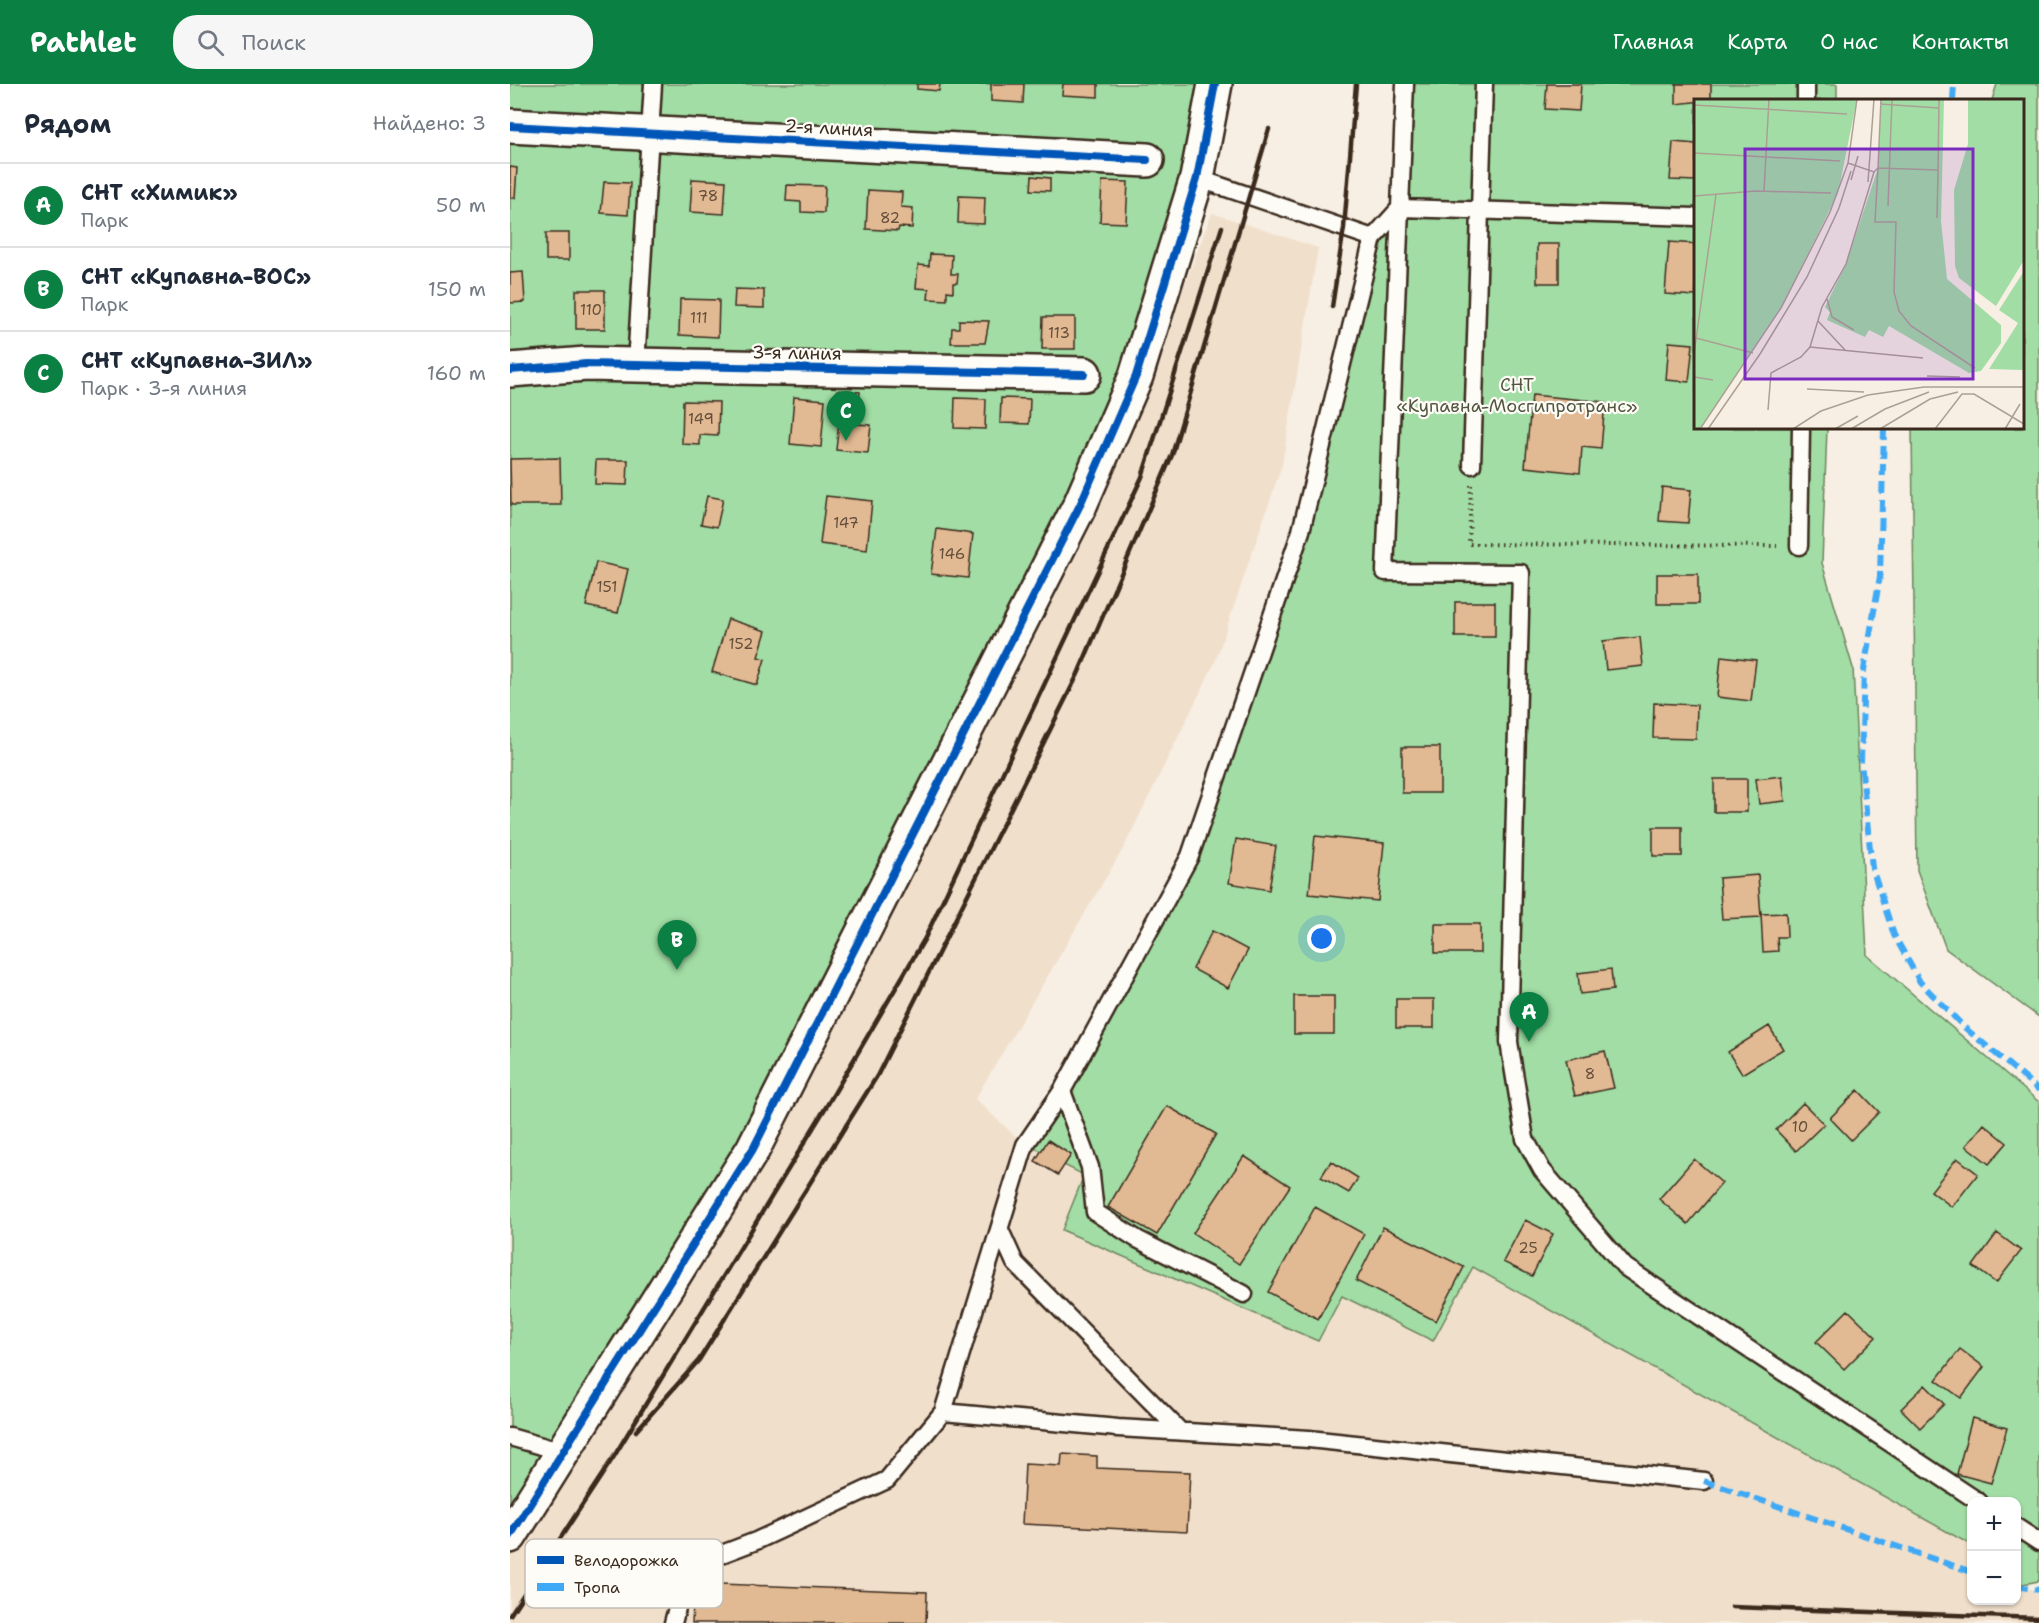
<!DOCTYPE html>
<html lang="ru">
<meta charset="utf-8">
<style>
:root{--surface:#fff;--page:#f6f6f7;--text:#1f2937;--muted:#747a83;--line:#e0e1e3;--accent:#0b8043}
body{margin:0;font-family:"Shantell Sans",sans-serif;background:var(--page);color:var(--text)}
.controls{position:absolute;right:18px;bottom:18px;display:grid;overflow:hidden;border-radius:12px;box-shadow:0 2px 4px #0004}
.controls button{width:54px;height:54px;display:grid;place-items:center;padding:0;border:0;border-bottom:2px solid var(--line);background:var(--surface);color:var(--text);font:30px sans-serif}
.you{position:absolute;left:812px;top:855px;width:21px;height:21px;margin:-15px;border:4px solid #fff;border-radius:50%;background:#1a73e8;box-shadow:0 0 0 9px #1a73e833}
.badge{display:grid;place-items:center;width:39px;height:39px;border-radius:50%;background:var(--accent);color:#fff;font-size:20px;font-weight:700}
.pin{position:absolute;translate:-50% -50px;filter:drop-shadow(0 2px 3px #0008)}
.pin::after{content:'';position:absolute;top:32px;width:21px;height:18px;background:inherit;clip-path:polygon(0 0,100% 0,50% 100%)}
.list{margin:0;padding:0;list-style:none}
h2{display:flex;justify-content:space-between;align-items:center;height:78px;margin:0;padding:0 24px;font-size:26px}
h2 small{font-size:20px;font-weight:400;color:var(--muted)}
.list li{display:grid;grid-template-columns:39px 1fr auto;gap:18px;align-items:center;box-sizing:border-box;height:84px;padding:0 24px;border-top:2px solid var(--line)}
.list b{display:block;font-size:22px;white-space:nowrap}
.list p{margin:0;font-size:20px;white-space:nowrap;color:var(--muted)}
.list em{font-size:20px;font-style:normal;color:var(--muted)}
.icon{flex:none;width:33px;height:33px;fill:none;stroke:currentColor;stroke-width:2;stroke-linecap:round;stroke-linejoin:round}
.map{position:relative;flex:none;width:1529px;height:1539px;overflow:hidden}
header{display:flex;align-items:center;gap:36px;box-sizing:border-box;height:84px;padding:0 30px;background:var(--accent);color:#fff}
header strong{font-size:28px}
nav{display:flex;gap:33px;margin-inline-start:auto;font-size:21px}
.search{width:420px;height:54px;background:var(--page);display:flex;align-items:center;gap:15px;box-sizing:border-box;padding:0 21px;border-radius:24px;color:var(--muted);font-size:22px}
main{display:flex}
aside{flex:1;background:var(--surface)}
.map>svg:first-child{display:block}
</style>
<header>
<strong>Pathlet</strong>
<div class="search"><svg class="icon" aria-label="search" viewBox="0 0 24 24"><circle cx="10" cy="10" r="6"/><path d="M15 15l6 6"/></svg>Поиск</div>
<nav><a>Главная</a><a>Карта</a><a>О нас</a><a>Контакты</a></nav>
</header>
<main>
<aside>
<h2>Рядом<small>Найдено: 3</small></h2>
<ul class="list">
<li><span class="badge">A</span><div><b>СНТ «Химик»</b><p>Парк</p></div><em>50 m</em></li>
<li><span class="badge">B</span><div><b>СНТ «Купавна-ВОС»</b><p>Парк</p></div><em>150 m</em></li>
<li><span class="badge">C</span><div><b>СНТ «Купавна-ЗИЛ»</b><p>Парк · 3-я линия</p></div><em>160 m</em></li>
</ul>
</aside>
<div class="map">
<svg width="1529" height="1539" viewBox="0 0 1529 1539">
<rect width="100%" height="100%" fill="#f7efe3"/>
<filter id="ink" filterUnits="userSpaceOnUse"><feTurbulence type="fractalNoise" baseFrequency=".0167" numOctaves="2"/><feDisplacementMap in="SourceGraphic" scale="12" xChannelSelector="R" yChannelSelector="G"/><feConvolveMatrix kernelMatrix="1 2 1 2 8 2 1 2 1" color-interpolation-filters="sRGB"/></filter>
<g filter="url(#ink)">
<path fill="#f0dfcb" d="M702 129 808 164 772 381 705 578 614 763 465 1015 515 1061 538 1056 561 1071 574 1091 553 1146 831 1212 963 1183 1461 1461 1462 1516H1506L1507 1502 1529 1507V1539H0V1467L296 984 588 428Z"/>
<path fill="#a1dda4" stroke="#6e8461" stroke-width="1.5" d="M0 0H705L626 292 243 1065 0 1452Z
M895 0H1327V16H1186V344H1317L1312 479 1343 584 1357 871 1529 1018V1497L1507 1501 1510 1488 1506 1486V1418H1462L1461 1461 963 1183 923 1257 832 1212 808 1257 552 1146 574 1091 554 1081 561 1071 538 1057 532 1067 515 1061 680 772 791 447 863 154 890 124Z
M1487 0H1529V933L1436 865 1407 786 1402 344H1512V16H1482Z"/>
<path fill="#e1b992" stroke="#3b2a1e" stroke-width="1.5" d="M407 0H430L429 7 407 5Z
M481 0H514L513 19 481 17Z
M553 0H588V13L552 11Z
M1037 0H1071L1069 27 1035 25Z
M1166 0H1201V16L1166 20Z
M1163 58 1186 60V97L1160 96Z
M0 83 7 84 5 114H0Z
M522 92 540 94V107L521 106Z
M182 95 216 97 214 130 180 128Z
M592 97 618 98 616 139 590 138Z
M94 98 120 99 118 131 91 129Z
M277 101 315 102 314 129 291 128V118L276 117Z
M358 106 392 108 391 123 403 124 402 144 389 143 388 147 356 145Z
M449 112 475 113 474 140 448 139Z
M36 149H59V176H36Z
M1159 158 1186 160V212L1155 210Z
M1027 160H1049V199H1027Z
M420 170 442 171 441 190H448L447 199H443V208L437 207V216L418 215 419 205 406 204 408 181 419 182Z
M13 188 15 218 0 219V189Z
M225 205 254 206V224L224 223Z
M66 206H95V245H66Z
M170 215 209 216 208 253 169 251Z
M533 233H565V265H532Z
M449 236 479 237 475 259H441L442 244H449Z
M1159 258 1183 260 1179 298 1156 296Z
M327 306 350 308 346 340 361 341 358 369 326 366 329 338H323Z
M1022 311 1095 318 1091 365 1072 363 1070 389 1015 383Z
M284 313 315 316 311 363 280 360Z
M445 314 476 315 475 345 444 344Z
M491 314 520 315 519 340 490 339Z
M173 317 209 318 208 352 190 351V361L172 360Z
M50 374 51 421H1L0 375Z
M86 376H118L117 401 85 400Z
M1152 403 1181 406 1178 439 1149 437Z
M197 412 213 415 207 443 191 440Z
M316 412 362 417 357 466 310 460Z
M427 445 463 450 458 494 421 490Z
M86 478 118 485 108 529 76 522Z
M1147 490H1188V520H1147Z
M945 518H985V553H945Z
M218 535 256 547 248 573 255 575 247 601 202 588Z
M1130 553 1133 582 1096 586 1093 557Z
M1211 572 1246 576 1241 617 1207 613Z
M1144 619 1187 621 1186 655 1143 654Z
M892 663H930V709H892Z
M1272 692 1275 717 1249 720 1246 695Z
M1204 695H1237V728H1204Z
M1143 743H1172V772H1143Z
M805 752 874 759 868 817 799 810Z
M726 755 766 762 759 806 719 799Z
M1248 791 1251 833 1212 835 1209 794Z
M1276 829 1277 853H1267L1268 867 1253 868 1251 830Z
M925 840H970V869H925Z
M702 847 738 866 718 904 683 885Z
M1101 885 1103 906 1070 910 1068 889Z
M784 912H824V950H784Z
M886 915H924V944H886Z
M1259 942 1273 965 1232 990 1218 968Z
M1095 967 1104 1004 1065 1012 1056 976Z
M1348 1006 1369 1028 1341 1056 1320 1034Z
M1293 1019 1314 1040 1286 1067 1266 1046Z
M657 1022 706 1050 647 1151 598 1123Z
M1474 1040 1497 1059 1479 1080 1456 1062Z
M538 1056 561 1071 548 1091 525 1077Z
M734 1072 780 1102 729 1180 683 1149Z
M1447 1074 1468 1090 1442 1123 1421 1107Z
M1184 1075 1212 1099 1178 1140 1149 1115Z
M821 1077 848 1094 839 1109 811 1093Z
M805 1123 854 1150 808 1235 758 1208Z
M1015 1136 1043 1150 1022 1192 993 1178Z
M873 1143 954 1183 926 1237 846 1197Z
M1487 1149 1511 1167 1486 1199 1463 1182Z
M1338 1226 1366 1253 1334 1285 1306 1258Z
M1450 1265 1474 1283 1451 1314 1426 1296Z
M1415 1301 1434 1320 1410 1344 1391 1325Z
M1462 1334 1497 1344 1481 1399 1447 1390Z
M552 1370 587 1372V1384L680 1388 677 1448 512 1440 515 1380 551 1382Z
M184 1499 417 1508 416 1539H182Z"/>
<g fill="none" stroke-linecap="round" stroke-linejoin="round">
<g stroke="#3b2a1e" stroke-width="21">
<path id="lane" d="M1296 16V0
M687 94 863 154 890 124 895 0
M1186 133 890 124 875 488 1011 489 999 958 1015 1055 1032 1086 1115 1183 1469 1418
M126 281 143 0
M962 381 974 0
M1289 462 1291 344
M552 1007 580 1083 585 1128 627 1155 734 1210
M490 1146 505 1179 670 1347
M433 1328 608 1344 799 1355 1194 1397
M0 1353 53 1368
M1506 1443 1529 1458
M163 1539 173 1501 196 1476 246 1457 377 1396 433 1328 515 1061 552 1007 680 772 791 447 863 154"/>
</g>
<g stroke="#3b2a1e" stroke-width="38">
<path id="street" d="M0 42 637 76
M0 286 76 280 574 290
M0 1452 243 1065 570 421 626 292 687 94 705 0"/>
</g>
<path stroke="#3b2a1e" stroke-width="4" stroke-dasharray="1.5 4.5" stroke-linecap="butt" d="M961 401 959 460 1267 462"/>
<use href="#lane" stroke="#fdfcf7" stroke-width="16"/>
<use href="#street" stroke="#fdfcf7" stroke-width="33"/>
<path stroke="#3b2a1e" stroke-width="4.5" d="M822 223 834 144 846 0
M126 1347 189 1276 367 992 568 590 662 371 759 45
M1222 1523 1529 1534
M0 1531 103 1374 319 1018 415 854 632 393 712 143"/>
<path stroke="#3fa9f5" stroke-width="6" stroke-dasharray="12 6" stroke-linecap="butt" d="M1443 16 1444 0
M1374 344 1370 492 1354 586 1351 678 1362 784 1384 851 1410 898 1455 944 1529 1006
M1194 1397 1462 1488
M1506 1502 1529 1506"/>
<g stroke="#fdfcf7" stroke-width="11">
<path id="cycleway" d="M0 42 637 76
M0 286 76 280 574 290
M0 1452 243 1065 570 421 626 292 687 94 705 0"/>
</g>
<use href="#cycleway" stroke="#0057b8" stroke-width="8"/>
</g>
</g>
<g text-anchor="middle" stroke-width="4.5" stroke-linejoin="round" paint-order="stroke">
<g font-size="15" fill="#644e3b">
<text x="198" y="117">78</text>
<text x="380" y="139">82</text>
<text x="81" y="231">110</text>
<text x="189" y="239">111</text>
<text x="549" y="254">113</text>
<text x="191" y="340">149</text>
<text x="336" y="444">147</text>
<text x="442" y="475">146</text>
<text x="97" y="508">151</text>
<text x="231" y="565">152</text>
<text x="1080" y="995">8</text>
<text x="1290" y="1048">10</text>
<text x="1018" y="1169">25</text>
</g>
<g font-size="18" fill="#3b2a1e" stroke="#fdfcf7">
<text transform="translate(319 44) rotate(3)" y="6">2-я линия</text>
<text transform="translate(287 269) rotate(1)" y="6">3-я линия</text>
</g>
<g font-size="18" fill="#545740" stroke="#fdfcf7">
<text x="1007" y="307">СНТ<tspan x="1007" dy="21">«Купавна-Мосгипротранс»</tspan></text>
</g>
</g>
<g transform="translate(1184 15)">
<rect width="330" height="330" fill="#f7efe3"/>
<path d="M0 0H163L144 94 87 209 6 330H0ZM187 0H250L247 122 253 180 307 226V244L287 272 275 274 195 227 189 238 175 231 171 238 133 221 136 213 131 208 152 165 184 69ZM274 0H330V161L302 207 265 179 261 167 260 91 274 45ZM330 172V271L295 270 324 224 305 211Z" fill="#a1dda4"/>
<path fill="none" stroke="#aca094" stroke-width="1.5" d="M245 0 244 71 184 69 181 123H202L200 193 205 212 217 227 281 269M186 5 245 9M0 6 153 15M0 54 146 62M154 64 180 73 184 69 187 0M157 81 164 57M174 83 180 0M70 92 75 0M0 97 62 92 137 94M194 107 198 0M243 119 244 71M133 200 138 218 160 231M124 222 151 251M2 239 59 254M116 248 229 259M0 255 22 96M233 277 266 278M0 278 19 281M113 290 170 293M74 311 77 274 107 258 116 248 128 208 152 165 180 73M6 330 87 209 136 113 154 64 163 0M14 330 66 255 113 178 145 109 157 72M99 330 127 312 174 296 230 288H330M141 330 164 317M157 330 191 310 235 293M186 330 236 300 264 293M241 330 268 295H280L330 325M311 330 326 305"/>
<path fill="#7b2cbf" fill-opacity="0.15" stroke="#7b2cbf" stroke-width="3" d="M51 50H279V280H51Z"/>
<rect width="330" height="330" fill="none" stroke="#3b2a1e" stroke-width="3"/>
</g>
<rect x="15" y="1455" width="198" height="69" rx="9" fill="#fdfcf7" stroke="#c3bdb6" stroke-width="1.5"/>
<rect x="27" y="1472" width="27" height="8" fill="#0057b8"/>
<rect x="27" y="1499" width="27" height="8" fill="#3fa9f5"/>
<g font-size="16" fill="#3b2a1e">
<text x="64" y="1482">Велодорожка</text>
<text x="64" y="1509">Тропа</text>
</g>
</svg>
<div class="controls">
<button>+</button>
<button>−</button>
</div>
<div class="you"></div>
<div class="pin badge" style="left:1019px;top:958px">A</div>
<div class="pin badge" style="left:167px;top:886px">B</div>
<div class="pin badge" style="left:336px;top:357px">C</div>
</div>
</main>
